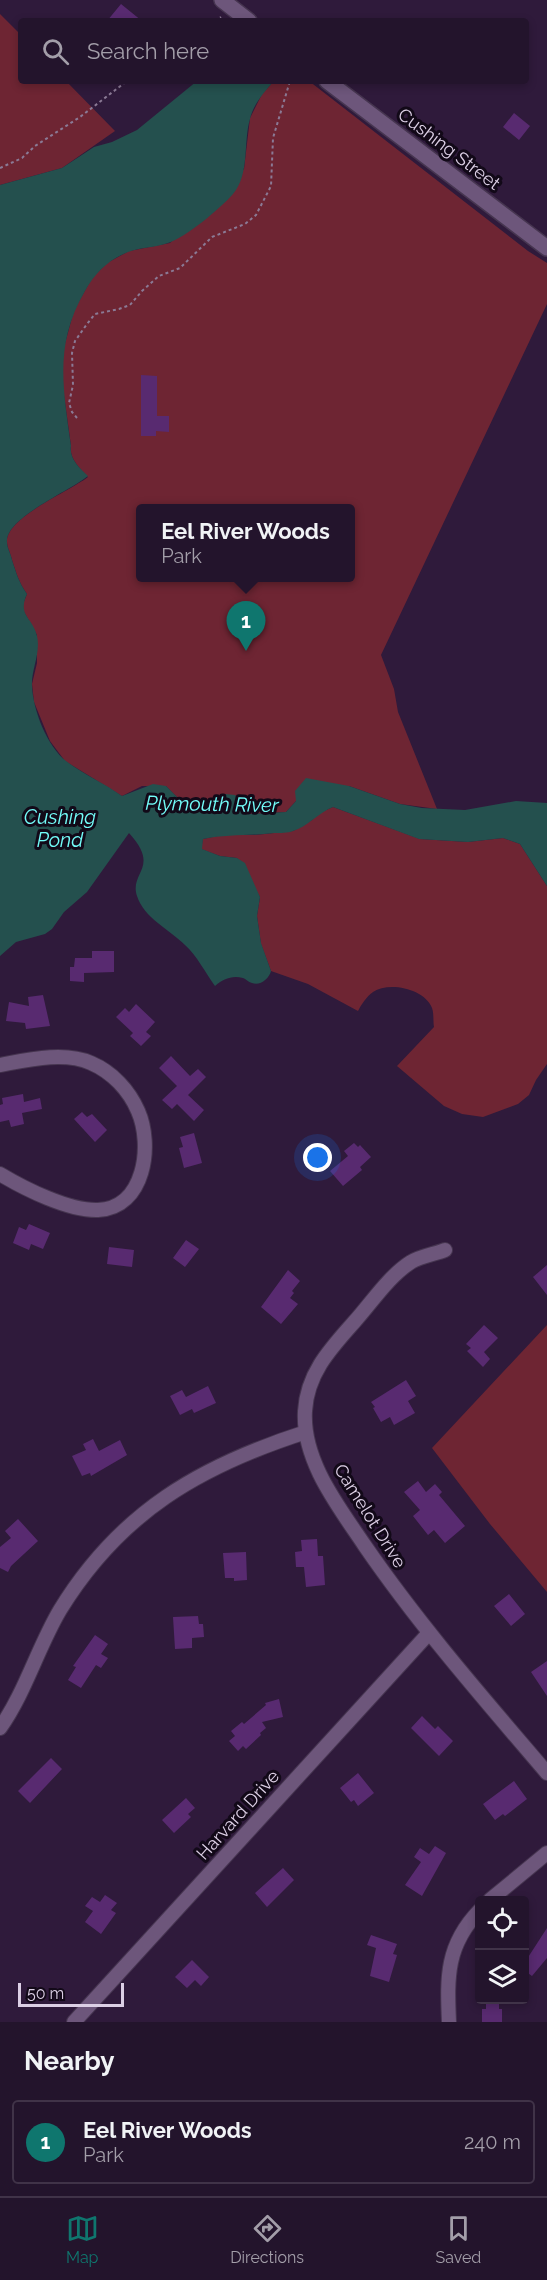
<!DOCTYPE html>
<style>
:root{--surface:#23142c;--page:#2f2138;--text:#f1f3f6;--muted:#a39ea9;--line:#403348;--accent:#0f766e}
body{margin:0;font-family:Raleway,sans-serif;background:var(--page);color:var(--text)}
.controls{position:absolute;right:18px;bottom:18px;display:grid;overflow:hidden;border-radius:6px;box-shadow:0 3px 9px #0003}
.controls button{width:54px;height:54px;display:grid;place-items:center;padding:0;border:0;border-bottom:2px solid var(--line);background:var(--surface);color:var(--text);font:30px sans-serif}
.scale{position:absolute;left:18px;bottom:15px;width:106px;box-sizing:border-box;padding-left:6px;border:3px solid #dccfe5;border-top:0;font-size:16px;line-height:21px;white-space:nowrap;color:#dccfe5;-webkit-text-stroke:4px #120918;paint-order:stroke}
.you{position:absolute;left:318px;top:1158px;width:21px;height:21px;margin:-15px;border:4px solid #fff;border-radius:50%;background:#1a73e8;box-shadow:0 0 0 9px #1a73e833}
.badge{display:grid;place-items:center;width:39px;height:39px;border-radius:50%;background:var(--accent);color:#fff;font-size:20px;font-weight:700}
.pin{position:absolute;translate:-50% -50px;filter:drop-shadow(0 2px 3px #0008)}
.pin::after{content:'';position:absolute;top:32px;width:21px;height:18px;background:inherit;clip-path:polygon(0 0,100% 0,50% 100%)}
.popup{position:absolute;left:136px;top:504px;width:219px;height:78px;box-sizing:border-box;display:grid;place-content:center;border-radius:6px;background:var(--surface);filter:drop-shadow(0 2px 4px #0005);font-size:20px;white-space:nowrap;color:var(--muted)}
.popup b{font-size:22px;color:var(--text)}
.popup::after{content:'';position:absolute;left:50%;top:100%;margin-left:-12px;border:12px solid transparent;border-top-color:var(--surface)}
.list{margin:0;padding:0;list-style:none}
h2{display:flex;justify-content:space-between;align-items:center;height:78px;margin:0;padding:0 24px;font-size:26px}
h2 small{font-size:20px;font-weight:400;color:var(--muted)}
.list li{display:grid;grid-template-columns:39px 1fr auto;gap:18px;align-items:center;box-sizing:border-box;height:84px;margin:0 12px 12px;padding:0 12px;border:2px solid var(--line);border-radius:6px}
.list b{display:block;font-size:22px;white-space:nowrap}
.list p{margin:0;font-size:20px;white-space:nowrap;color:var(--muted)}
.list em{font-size:20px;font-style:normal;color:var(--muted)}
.icon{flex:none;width:33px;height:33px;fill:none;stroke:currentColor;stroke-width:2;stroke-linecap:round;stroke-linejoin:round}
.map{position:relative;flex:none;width:547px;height:2022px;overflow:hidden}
.search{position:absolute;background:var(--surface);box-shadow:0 3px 9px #0003;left:18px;right:18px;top:18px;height:66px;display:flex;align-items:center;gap:15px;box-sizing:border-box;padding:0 21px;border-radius:6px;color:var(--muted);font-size:22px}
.sheet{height:174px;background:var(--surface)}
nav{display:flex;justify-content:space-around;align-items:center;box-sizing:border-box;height:84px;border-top:2px solid var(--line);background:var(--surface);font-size:16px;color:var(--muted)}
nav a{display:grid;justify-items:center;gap:3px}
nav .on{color:var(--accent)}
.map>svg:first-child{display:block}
</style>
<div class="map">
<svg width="547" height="2022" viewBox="0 0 547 2022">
<rect width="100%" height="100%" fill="#2f1a3b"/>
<path fill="#6e2533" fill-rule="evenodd" d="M0 14 21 35V81H66L115 131 62 168 0 185Z
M274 81H309L528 251 547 263V304L381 655 394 689 398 712 437 809 400 804 349 786 296 801 286 812 248 814 235 795C197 812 197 818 166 786H142L122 796 65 761 50 741 34 702 32 684 37 663V635L23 610V604L27 594C19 583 16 572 12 560 11 554 7 548 7 542 5 518 70 491 88 477 79 468 69 458 71 446L63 388V351L74 310 92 278 107 263 129 251 170 243 244 169 250 118 262 94ZM141 508H351V578H141Z
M333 807 420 839 468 842 503 838 520 844 547 886V1064L536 1080 529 1095 518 1104 483 1117 462 1114 444 1106 397 1066 434 1027C433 1022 434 1013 432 1008 425 989 389 981 373 992 367 996 361 1005 358 1011L308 984 271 971 261 944 257 916 260 897 237 858 220 856 201 849 203 839 222 835H255L293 831 312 820 319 813Z
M547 1325V1592L490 1524 432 1448Z"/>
<path fill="#24504e" d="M197 81H274C264 92 253 105 250 119 243 143 250 174 233 194 221 208 185 238 168 243 155 248 140 247 128 252 108 260 95 273 85 291 54 344 63 388 71 446 69 458 79 468 88 476 70 491 5 518 7 542 7 548 11 554 12 560 16 572 19 583 27 594 17 616 33 617 37 636 41 653 31 670 32 686 33 710 47 746 66 761 83 774 104 783 122 796L153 784 166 786 186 806 205 810 216 804 225 794 235 795 248 814 286 812 296 801 295 791 306 778 349 786 400 804 422 808 465 810 516 801 547 803V886L520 844 503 838 468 842 419 839 333 807C318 813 307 827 293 831 288 833 280 833 274 833 251 836 227 834 203 839L202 849 220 856 237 858 245 863 260 897 257 916 261 943 271 971C269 979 260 986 252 983 248 982 246 979 243 978 232 975 223 979 215 986 205 972 197 956 185 945 169 929 144 918 137 896 129 872 161 868 129 833L87 892 64 912 52 929 45 934 16 942 0 956V185L62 168 94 147 112 142 137 130Z"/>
<path fill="#582a70" d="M121 4 142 21H107Z
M514 113 530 126 519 140 503 127Z
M141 375 157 376V416H169V432L156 431V436H141Z
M92 951H114V972L84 973V982L70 981V967H74L75 958H92Z
M43 995 50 1026 26 1029 25 1023 6 1021 9 1002 29 1006 28 997Z
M136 1004 155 1022 146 1032 151 1036 141 1046 130 1036 133 1033 116 1017 125 1008 129 1012Z
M171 1056 190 1076 198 1069 206 1077 188 1095 204 1110 194 1121 177 1104 172 1109 162 1100 177 1086 159 1068Z
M23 1094 24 1102 40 1098 42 1109 22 1113 24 1124 11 1127 9 1120 0 1122V1105L3 1104 2 1098Z
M82 1112 87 1117 92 1114 107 1130 95 1142 74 1119Z
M194 1133 202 1163 184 1168 179 1148 183 1147 180 1137Z
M354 1143 358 1147 360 1145 371 1157 360 1167 362 1170 343 1186 330 1171 348 1156 344 1151Z
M29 1224 50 1233 43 1249 31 1244 29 1250 13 1243 19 1227 26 1230Z
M186 1240 199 1249 185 1267 173 1258Z
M109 1247 134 1250 132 1267 107 1264Z
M547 1265V1295L533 1277Z
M288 1270 300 1281 292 1291 294 1293 290 1298 298 1304 281 1324 261 1307Z
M484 1325 498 1338 484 1352 490 1359 483 1367 467 1351 471 1348 466 1344Z
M406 1380 416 1396 408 1401 415 1413 394 1425 390 1417 381 1422 373 1408 375 1407 371 1402Z
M208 1386 216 1403 194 1413 192 1409 180 1415 170 1396 182 1390 186 1397Z
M93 1439 99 1451 120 1440 127 1455 91 1476 90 1473 82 1476 72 1456 86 1450 83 1444Z
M418 1481 426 1492 435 1484 442 1492 439 1495 465 1526 445 1543 434 1530 428 1535 413 1516 420 1510 404 1492Z
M18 1519 38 1541 11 1566 8 1572 0 1568V1547L11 1538 5 1531Z
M317 1539 318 1556H323L325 1585 306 1587 304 1567H296L295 1552 302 1551 301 1540Z
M246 1552 247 1580 234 1581V1578H225L223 1553Z
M509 1594 525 1614 511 1626 494 1606Z
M198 1616 199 1624H203L204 1637 192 1638V1648L175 1649 173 1617Z
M95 1635 108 1644 101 1654 108 1658 101 1668 96 1665 81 1688 68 1680 76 1667 73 1666Z
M547 1661V1696L531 1672Z
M279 1699 283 1717 262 1722 266 1728 260 1733 261 1735 246 1749 243 1746 238 1751 229 1741 235 1736 231 1731 242 1722 244 1724 266 1705 265 1703Z
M422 1716 435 1729 438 1726 453 1741 439 1756 411 1728Z
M51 1758 62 1769 30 1803 18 1791Z
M358 1773 374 1793 358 1806 354 1800 351 1802 340 1788Z
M514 1781 527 1799 505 1816 503 1814 495 1820 483 1804Z
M186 1798 195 1808 188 1814 191 1817 174 1833 162 1820Z
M435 1846 446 1853 422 1896 405 1885 421 1862 414 1857 420 1848 429 1854Z
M283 1868 294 1880 267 1907 255 1893Z
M105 1895 117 1903 111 1910 116 1913 101 1934 85 1922 93 1911 85 1906 92 1897 100 1902Z
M547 1928V1958L532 1976 525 1971V1962Z
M371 1935 397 1944 393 1954 397 1955 389 1982 370 1976 376 1948 367 1945Z
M192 1960 209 1977 201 1986 195 1980 187 1988 175 1977Z
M486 2000H499V2009H502V2022H482V2009H486Z"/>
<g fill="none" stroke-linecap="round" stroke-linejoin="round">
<g stroke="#463550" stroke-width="16">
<path id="street" d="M0 1065C27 1060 64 1051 91 1063 112 1072 129 1090 138 1111 153 1145 145 1208 98 1210 69 1211 25 1189 0 1174
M445 1250C435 1254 421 1256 411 1262 389 1276 372 1302 355 1321 331 1348 307 1373 305 1411 302 1461 339 1507 365 1546 420 1626 484 1699 547 1773
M0 1728C25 1693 38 1647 60 1610 120 1512 200 1466 306 1432
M490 1900 547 1853
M74 2022 429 1633
M449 2022C447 1977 446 1945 480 1910"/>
</g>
<g stroke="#463550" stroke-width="18">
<path id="secondary" d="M222 0 249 21
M327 81 547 248"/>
</g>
<path stroke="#8b7a95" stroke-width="2" stroke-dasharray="3 3" stroke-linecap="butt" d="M215 21 221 17
M0 168 22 158 35 146 80 117 127 81
M77 418 72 412 69 403 73 385 72 353 75 341 87 324 95 314 119 309 130 305 142 291 159 276 180 268 212 237 245 224 256 215 271 186 273 138 290 81"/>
<use href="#street" stroke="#6d567b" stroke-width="14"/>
<use href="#secondary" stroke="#6d567b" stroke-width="15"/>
</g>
<g text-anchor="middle" stroke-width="6" stroke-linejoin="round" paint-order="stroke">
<g font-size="18" fill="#dccfe5" stroke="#120918">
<text transform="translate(449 149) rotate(37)" y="6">Cushing Street</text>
<text transform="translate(370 1516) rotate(58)" y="6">Camelot Drive</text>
<text transform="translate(238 1815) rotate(-48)" y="6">Harvard Drive</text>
</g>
<g font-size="20" font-style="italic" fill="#73fdf9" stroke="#120918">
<text transform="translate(212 804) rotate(1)" y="7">Plymouth River</text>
<text x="60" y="824">Cushing<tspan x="60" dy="23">Pond</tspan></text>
</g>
</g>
</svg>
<div class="controls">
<button><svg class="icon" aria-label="locate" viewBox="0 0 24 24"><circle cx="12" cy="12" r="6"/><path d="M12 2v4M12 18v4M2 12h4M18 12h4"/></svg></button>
<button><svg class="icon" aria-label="layers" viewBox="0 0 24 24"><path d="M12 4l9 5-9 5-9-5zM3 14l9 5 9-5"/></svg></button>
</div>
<div class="scale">50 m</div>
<div class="you"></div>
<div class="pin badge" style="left:246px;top:651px">1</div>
<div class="popup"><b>Eel River Woods</b>Park</div>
<div class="search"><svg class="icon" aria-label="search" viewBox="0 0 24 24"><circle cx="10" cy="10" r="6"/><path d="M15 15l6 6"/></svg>Search here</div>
</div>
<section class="sheet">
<h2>Nearby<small></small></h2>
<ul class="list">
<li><span class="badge">1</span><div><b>Eel River Woods</b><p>Park</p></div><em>240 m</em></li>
</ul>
</section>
<nav>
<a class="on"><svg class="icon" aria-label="map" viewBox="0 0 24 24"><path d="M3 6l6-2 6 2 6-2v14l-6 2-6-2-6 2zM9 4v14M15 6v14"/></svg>Map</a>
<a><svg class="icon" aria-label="directions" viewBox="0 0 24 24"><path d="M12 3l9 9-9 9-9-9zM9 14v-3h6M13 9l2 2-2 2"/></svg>Directions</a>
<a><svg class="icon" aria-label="saved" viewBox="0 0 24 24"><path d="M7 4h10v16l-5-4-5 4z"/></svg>Saved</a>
</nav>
